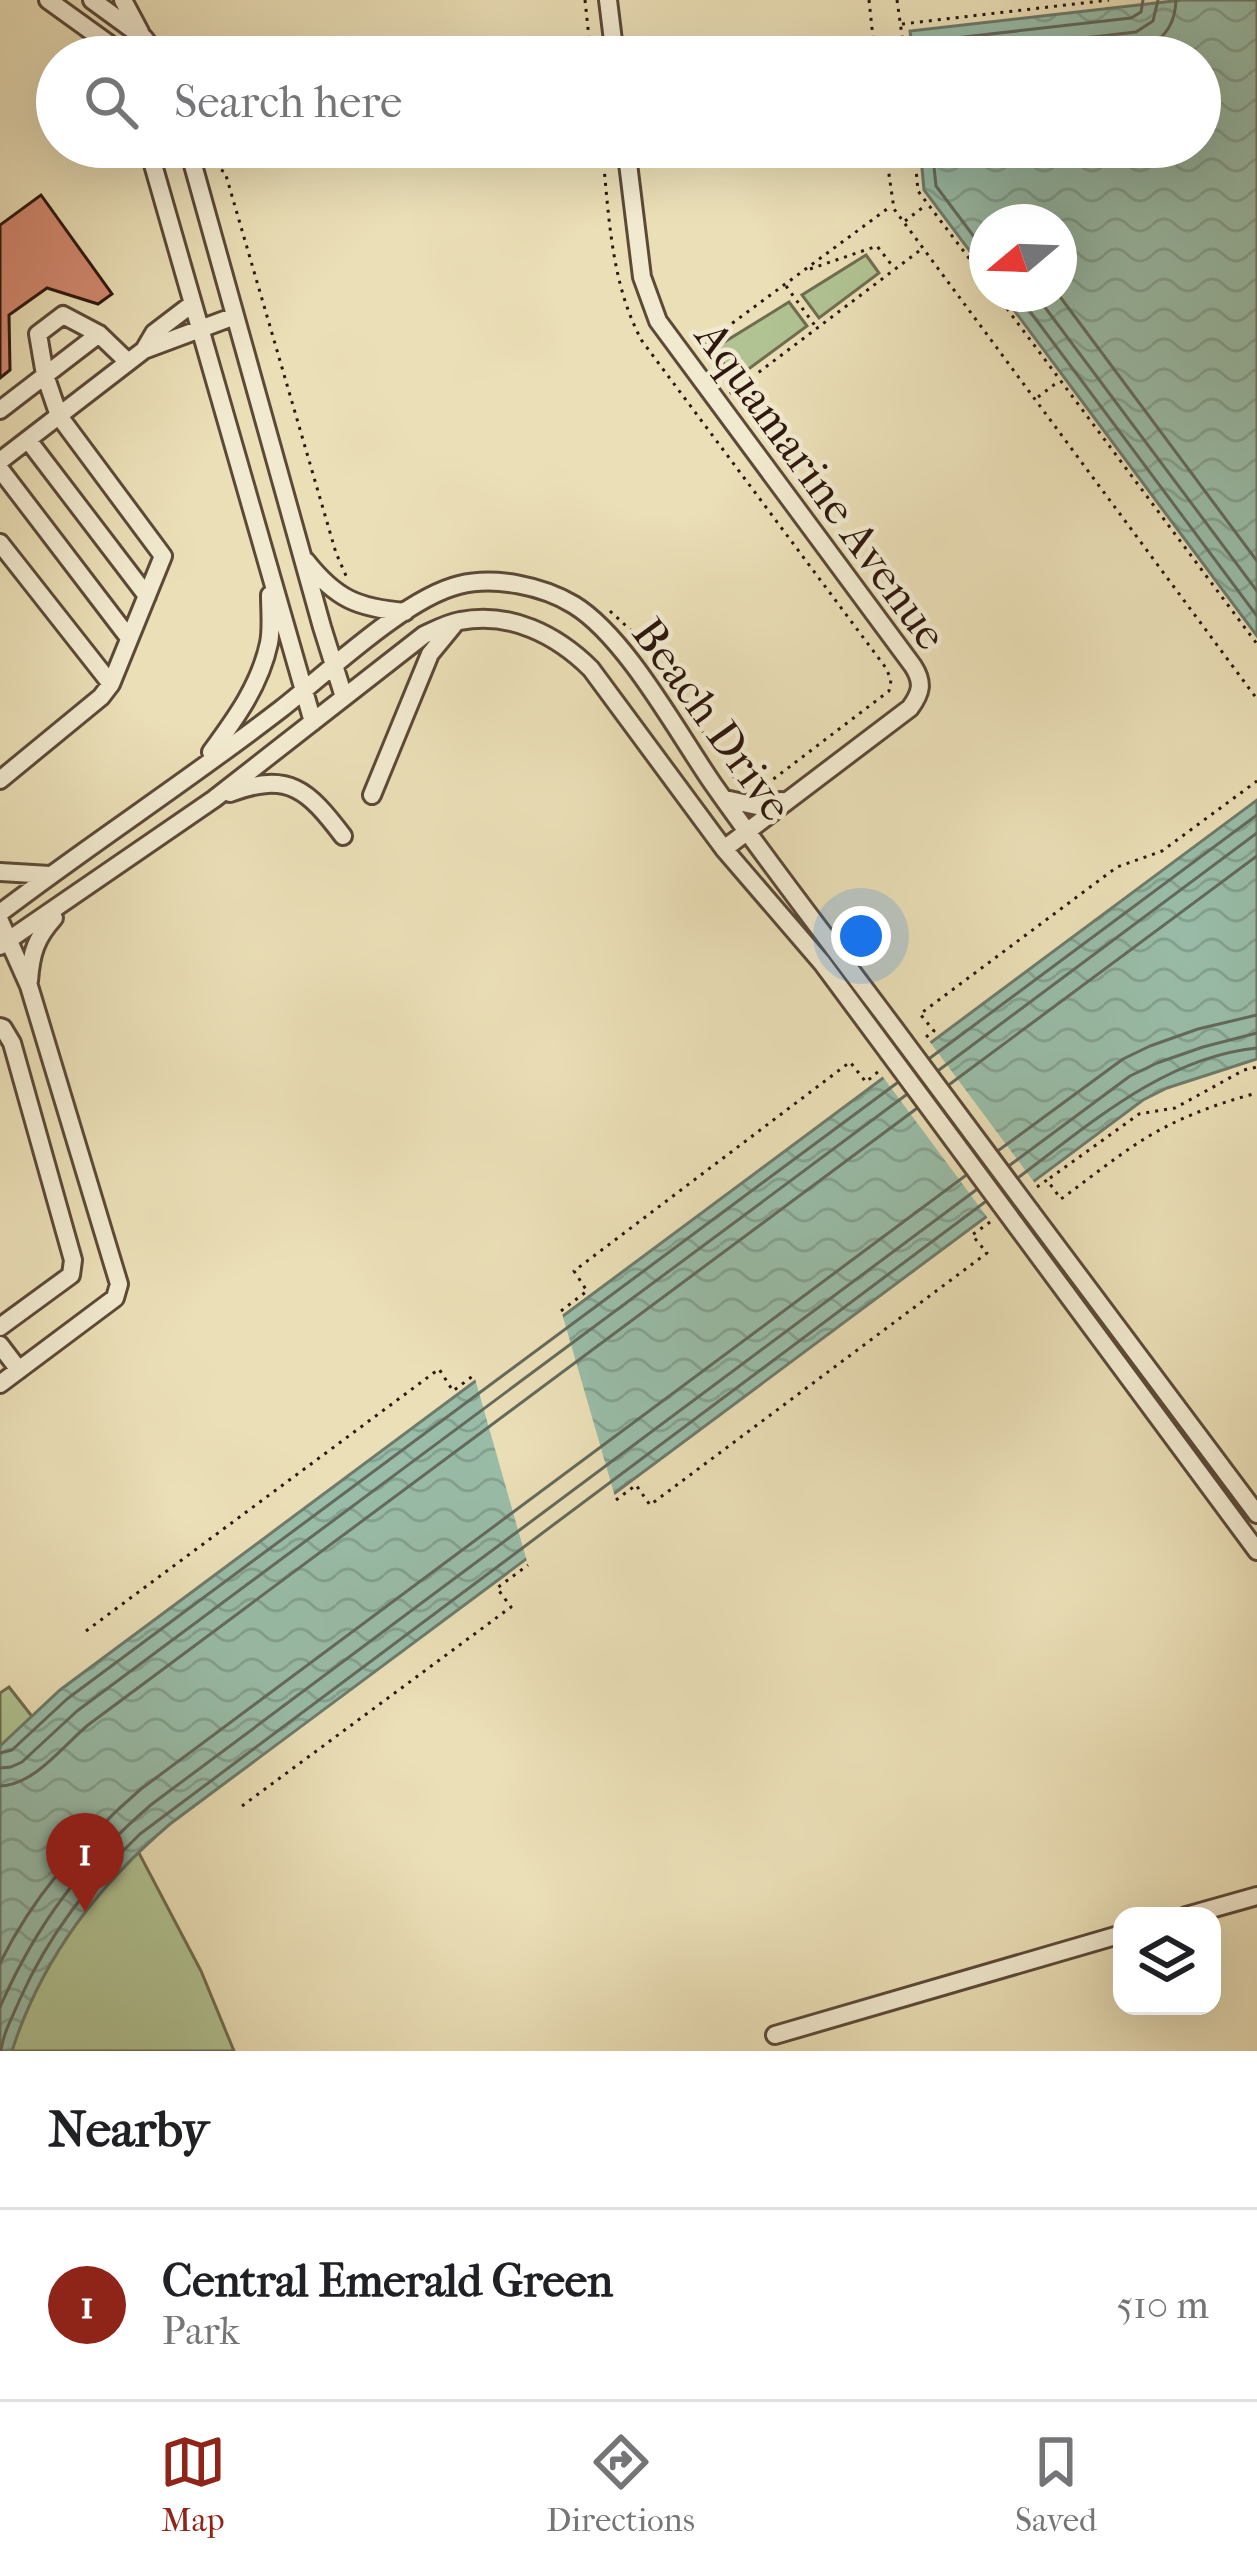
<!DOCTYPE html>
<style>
:root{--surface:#fff;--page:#f2f2f2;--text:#202124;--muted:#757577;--line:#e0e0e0;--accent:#8f2418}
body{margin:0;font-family:"IM FELL French Canon",serif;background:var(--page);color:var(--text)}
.controls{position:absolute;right:36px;bottom:36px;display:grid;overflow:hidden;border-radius:24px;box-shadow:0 12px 48px #0002}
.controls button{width:108px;height:108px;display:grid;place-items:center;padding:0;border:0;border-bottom:3px solid var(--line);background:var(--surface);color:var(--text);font:60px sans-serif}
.compass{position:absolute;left:969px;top:204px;width:108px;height:108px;border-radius:50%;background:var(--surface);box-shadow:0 12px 48px #0002;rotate:251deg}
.you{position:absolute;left:861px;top:936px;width:42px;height:42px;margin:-30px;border:9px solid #fff;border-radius:50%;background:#1a73e8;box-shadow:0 0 0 18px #1a73e833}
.badge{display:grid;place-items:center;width:78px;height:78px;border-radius:50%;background:var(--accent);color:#fff;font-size:39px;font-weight:700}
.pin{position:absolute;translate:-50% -99px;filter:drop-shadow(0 3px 6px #0008)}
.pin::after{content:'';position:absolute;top:63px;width:42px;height:36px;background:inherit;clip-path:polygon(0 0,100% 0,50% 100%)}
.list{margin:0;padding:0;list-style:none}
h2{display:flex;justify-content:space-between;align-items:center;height:156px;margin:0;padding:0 48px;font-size:51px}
h2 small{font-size:39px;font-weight:400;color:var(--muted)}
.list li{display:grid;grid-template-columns:78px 1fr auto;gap:36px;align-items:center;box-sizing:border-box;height:192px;padding:0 48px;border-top:3px solid var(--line)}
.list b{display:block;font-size:45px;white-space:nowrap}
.list p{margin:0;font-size:39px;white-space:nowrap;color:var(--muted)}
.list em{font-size:39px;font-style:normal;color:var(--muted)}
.icon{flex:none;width:66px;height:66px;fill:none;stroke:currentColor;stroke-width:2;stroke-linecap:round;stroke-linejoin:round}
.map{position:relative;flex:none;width:1257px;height:2051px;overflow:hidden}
.search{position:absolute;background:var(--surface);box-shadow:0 12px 48px #0002;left:36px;right:36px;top:36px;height:132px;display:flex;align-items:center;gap:30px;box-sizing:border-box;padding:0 42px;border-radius:66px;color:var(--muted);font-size:45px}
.sheet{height:348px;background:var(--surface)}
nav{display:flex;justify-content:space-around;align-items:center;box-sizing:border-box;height:168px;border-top:3px solid var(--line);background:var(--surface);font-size:33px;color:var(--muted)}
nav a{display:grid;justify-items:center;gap:6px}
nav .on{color:var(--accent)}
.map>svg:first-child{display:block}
</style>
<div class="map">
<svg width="1257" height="2051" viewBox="0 0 1257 2051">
<defs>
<pattern id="water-waves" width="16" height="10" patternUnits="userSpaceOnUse" patternTransform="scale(3)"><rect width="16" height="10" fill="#99bda9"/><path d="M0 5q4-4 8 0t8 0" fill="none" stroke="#84a290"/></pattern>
</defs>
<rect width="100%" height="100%" fill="#ebdfb7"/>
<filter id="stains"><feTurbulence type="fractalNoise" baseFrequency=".00167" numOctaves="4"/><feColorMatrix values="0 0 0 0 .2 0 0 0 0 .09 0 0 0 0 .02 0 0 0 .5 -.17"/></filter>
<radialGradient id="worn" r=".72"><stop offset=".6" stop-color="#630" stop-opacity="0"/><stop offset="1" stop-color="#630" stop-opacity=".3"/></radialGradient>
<path fill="#b1c393" stroke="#6f6d50" stroke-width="3" d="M866 255 879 273 819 318 802 295Z
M789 302 807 326 735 379 713 349Z
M9 1687 139 1853 201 1971 234 2051H0V1693Z"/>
<path fill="url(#water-waves)" stroke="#6e7b6b" stroke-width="3" d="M1182 0H1257V636L1002 294H1059V222H987V274L924 190 920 147H1200V57H913L910 31Z
M1257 800V1059L1167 1088 1143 1100 170 1824C97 1886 41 1960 12 2051H0V1746L60 1690Z"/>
<path fill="#ebdfb7" d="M927 1038 1037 1186 990 1221 880 1073Z
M561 1310 616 1500 528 1565 474 1375Z"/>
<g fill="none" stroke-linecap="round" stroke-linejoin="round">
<path stroke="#636a5c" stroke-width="3" d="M924 57V45L929 41 1131 18 1141 12 1143 0
M940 57 944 54 1136 32 1153 21 1158 0
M1078 57C1120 52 1174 57 1176 0
M932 147 936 186 987 254
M1017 294 1257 616
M1035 294 1257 591
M1058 294 1257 561
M930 1058 1257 815
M939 1070 1257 833
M950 1084 1257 856
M999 1150 1123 1059 1150 1046 1198 1029 1257 1015
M1010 1165 1130 1076 1157 1063 1203 1047 1257 1033
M1019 1177C1090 1124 1165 1057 1257 1048
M0 1753 12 1750 67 1699 897 1083
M0 1768 11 1767 22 1762 77 1711 906 1095
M0 1786C34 1785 62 1747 88 1725L916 1109
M0 1963C34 1894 84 1838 141 1789L965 1176
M0 2007C37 1923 82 1864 152 1804L976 1190
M1 2051C3 2033 13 2016 20 1999 49 1934 89 1883 140 1834L985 1202"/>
</g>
<path fill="#d38870" stroke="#2d170e" stroke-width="3" d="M41 195 112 294 98 304 47 288 9 315 10 370 0 378V225Z"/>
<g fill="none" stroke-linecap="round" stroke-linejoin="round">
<g stroke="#5c4938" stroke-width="22">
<path id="minor" d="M48 0 109 44 118 57
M92 0 144 38 159 57
M123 0 140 32
M608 0 615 57
M148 147 313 722
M188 147 322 627 344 697
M626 147 642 277 658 321 913 666C924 683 921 693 910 708L724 849
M144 350 235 316
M0 410 99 334
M28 440 147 596
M0 461 144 350 154 333 192 304
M0 469 129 638
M0 543 111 684 101 697 0 780
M306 561C336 599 358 608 405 612
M111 684 163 556 59 416 45 375 38 334 63 315 99 334 128 362
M211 752C236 718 260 685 269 643 272 628 270 611 270 595
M230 793C289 771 308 790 343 836
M372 795 430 654 453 626
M725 799 757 806 781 801
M0 872 50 875
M0 913C92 843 189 780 281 709 326 674 405 598 459 585 495 576 543 586 574 605 626 637 677 732 713 784 774 871 840 955 903 1040
M0 921 29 986 119 1284 115 1298 0 1384
M0 946 214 799 424 635C435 630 448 623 460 621 510 611 557 635 591 669L724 849 822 963 888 1052
M29 981C31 953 36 938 54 918
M0 1027 3 1028 12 1043 73 1260 71 1275 0 1327
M1031 1212 1257 1514
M1015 1224 1257 1551
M0 1345 19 1370
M1186 1916 1257 1896
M775 2035 1122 1934"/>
</g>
<path stroke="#2d170e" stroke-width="3" stroke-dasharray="3 6" stroke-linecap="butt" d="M585 0 591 57
M869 0 875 57
M897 0 905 57
M902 24 1109 0
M168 39 181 57
M209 147 217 168 225 172 336 553 347 578
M602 147C609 213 610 282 642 341L886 668 891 680 889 691 763 787
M885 147 894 209 1257 699
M914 147 918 191 987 282
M905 221 926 205
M810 269 877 246 894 268
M786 286 816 327
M996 294 1257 644
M737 388 704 344 891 206
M730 394 923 248
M1038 397 1059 381
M610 611 637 636 740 786
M926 1037 934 1031 920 1014 1117 867 1162 851 1257 781
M1050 1178 1139 1114 1175 1108 1244 1070 1257 1067
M1037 1187 1047 1180 1061 1199C1090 1178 1118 1155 1149 1136 1183 1116 1219 1103 1257 1093
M561 1311 587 1291 574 1271 850 1062 866 1082 879 1071
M616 1500 636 1485 650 1505 987 1253 972 1235 990 1222
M86 1631 439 1369 453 1391 474 1375
M242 1806 511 1607 497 1588 528 1565"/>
<use href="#minor" stroke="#f2ead0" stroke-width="16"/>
<g stroke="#5c4938" stroke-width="22" stroke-linecap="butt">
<path id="minor-bridge" d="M903 1040 1031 1212
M888 1052 1015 1224"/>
</g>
<use href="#minor-bridge" stroke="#f2ead0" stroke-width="16"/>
</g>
<g text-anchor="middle" stroke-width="9" stroke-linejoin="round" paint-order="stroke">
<g font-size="45" fill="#2d170e" stroke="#f2ead0">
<text transform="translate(822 485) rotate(54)" y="16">Aquamarine Avenue</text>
<text transform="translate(713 719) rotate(54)" y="16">Beach Drive</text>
</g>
</g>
<rect width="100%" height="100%" filter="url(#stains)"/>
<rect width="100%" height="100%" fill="url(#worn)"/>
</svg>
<div class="controls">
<button><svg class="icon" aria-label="layers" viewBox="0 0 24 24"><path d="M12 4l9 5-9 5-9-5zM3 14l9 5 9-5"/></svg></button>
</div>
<svg class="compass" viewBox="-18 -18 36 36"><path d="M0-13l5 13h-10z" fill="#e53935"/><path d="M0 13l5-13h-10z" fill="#757577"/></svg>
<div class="you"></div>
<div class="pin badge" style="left:85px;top:1912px">1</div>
<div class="search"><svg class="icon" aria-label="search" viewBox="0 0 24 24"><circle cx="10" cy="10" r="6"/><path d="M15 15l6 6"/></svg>Search here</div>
</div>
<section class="sheet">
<h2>Nearby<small></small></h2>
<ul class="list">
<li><span class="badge">1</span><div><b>Central Emerald Green</b><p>Park</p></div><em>510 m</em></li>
</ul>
</section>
<nav>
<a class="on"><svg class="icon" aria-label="map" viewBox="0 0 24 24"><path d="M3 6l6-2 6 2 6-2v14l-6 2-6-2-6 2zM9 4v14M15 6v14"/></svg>Map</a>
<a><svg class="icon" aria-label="directions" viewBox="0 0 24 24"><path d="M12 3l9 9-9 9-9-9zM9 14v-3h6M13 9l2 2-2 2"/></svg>Directions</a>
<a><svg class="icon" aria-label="saved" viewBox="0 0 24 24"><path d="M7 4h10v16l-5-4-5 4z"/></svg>Saved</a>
</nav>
